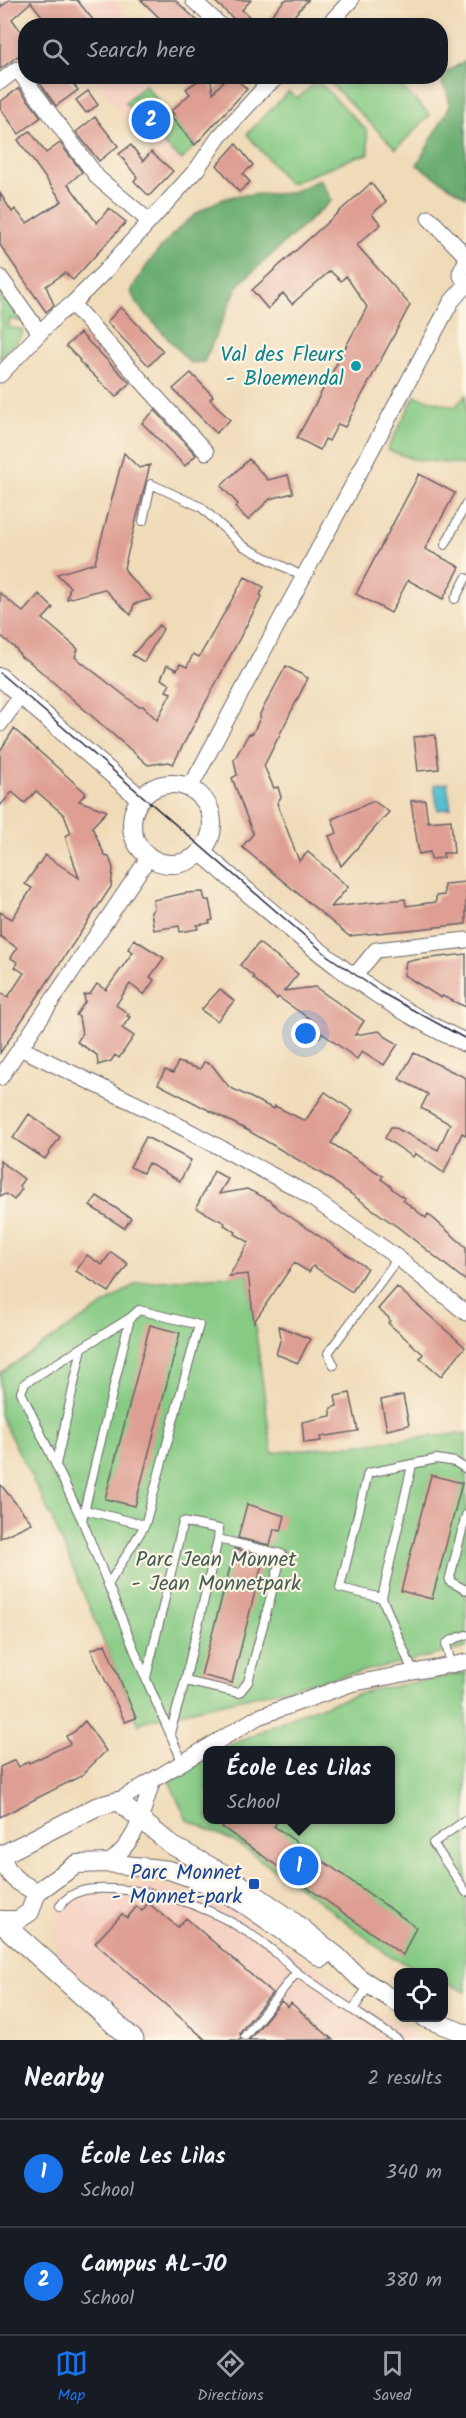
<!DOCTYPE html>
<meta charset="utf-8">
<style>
:root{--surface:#171b24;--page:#242831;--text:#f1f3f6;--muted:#9ea1a6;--line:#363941;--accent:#1a73e8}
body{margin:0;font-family:Kalam,sans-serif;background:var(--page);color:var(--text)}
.controls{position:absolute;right:18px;bottom:18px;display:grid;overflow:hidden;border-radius:12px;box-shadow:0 3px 9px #0003}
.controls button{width:54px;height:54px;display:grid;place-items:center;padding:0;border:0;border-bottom:2px solid var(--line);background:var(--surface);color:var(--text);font:30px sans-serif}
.you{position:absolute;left:306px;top:1034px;width:21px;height:21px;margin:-15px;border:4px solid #fff;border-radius:50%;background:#1a73e8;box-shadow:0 0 0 9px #1a73e833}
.badge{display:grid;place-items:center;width:39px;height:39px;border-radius:50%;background:var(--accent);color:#fff;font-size:20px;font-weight:700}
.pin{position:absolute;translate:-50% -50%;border:3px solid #fff;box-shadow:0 2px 6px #0006}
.popup{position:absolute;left:203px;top:1746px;width:192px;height:78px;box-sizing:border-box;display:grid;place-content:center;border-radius:12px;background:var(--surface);filter:drop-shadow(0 2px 4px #0005);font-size:20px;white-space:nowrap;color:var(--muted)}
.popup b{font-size:22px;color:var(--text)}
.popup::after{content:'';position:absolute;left:50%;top:100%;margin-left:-12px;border:12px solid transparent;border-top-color:var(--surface)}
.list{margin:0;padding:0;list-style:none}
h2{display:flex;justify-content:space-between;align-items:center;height:78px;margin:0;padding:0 24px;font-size:26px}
h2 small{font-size:20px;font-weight:400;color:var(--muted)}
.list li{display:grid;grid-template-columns:39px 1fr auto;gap:18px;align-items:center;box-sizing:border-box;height:108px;padding:0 24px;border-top:2px solid var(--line)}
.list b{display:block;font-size:22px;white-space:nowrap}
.list p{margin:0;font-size:20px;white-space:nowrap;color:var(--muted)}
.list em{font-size:20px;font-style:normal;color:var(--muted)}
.icon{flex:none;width:33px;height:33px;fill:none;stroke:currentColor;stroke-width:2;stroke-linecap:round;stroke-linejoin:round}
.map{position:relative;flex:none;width:466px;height:2040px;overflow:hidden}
.search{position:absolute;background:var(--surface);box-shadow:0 3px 9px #0003;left:18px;right:18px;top:18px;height:66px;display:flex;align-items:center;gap:15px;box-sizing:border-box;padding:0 21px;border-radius:24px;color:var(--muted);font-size:22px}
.sheet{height:294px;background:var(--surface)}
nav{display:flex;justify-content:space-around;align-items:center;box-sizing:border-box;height:84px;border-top:2px solid var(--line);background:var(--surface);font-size:16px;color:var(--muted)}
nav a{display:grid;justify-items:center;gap:3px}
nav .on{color:var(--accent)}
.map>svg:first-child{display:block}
</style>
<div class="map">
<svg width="466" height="2040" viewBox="0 0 466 2040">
<rect width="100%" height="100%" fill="#fcf5e5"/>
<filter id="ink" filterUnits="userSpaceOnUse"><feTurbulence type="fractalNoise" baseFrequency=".0167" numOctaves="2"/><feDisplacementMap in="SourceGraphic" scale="12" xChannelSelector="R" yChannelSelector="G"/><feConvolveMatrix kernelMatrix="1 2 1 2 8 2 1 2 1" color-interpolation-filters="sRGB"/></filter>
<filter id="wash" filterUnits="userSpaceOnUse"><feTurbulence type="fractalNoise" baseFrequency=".008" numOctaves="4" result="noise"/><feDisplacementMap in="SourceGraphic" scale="24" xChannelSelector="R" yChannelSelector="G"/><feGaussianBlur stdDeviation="1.35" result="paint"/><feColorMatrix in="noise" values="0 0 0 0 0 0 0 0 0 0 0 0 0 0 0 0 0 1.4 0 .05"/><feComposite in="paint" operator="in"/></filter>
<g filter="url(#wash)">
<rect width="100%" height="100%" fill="#f0dbb9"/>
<path fill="#f5d2c3" d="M0 0H115L137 25H50L31 2 0 30Z
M92 77H155L145 85 195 145 175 168 142 138Z
M93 1885 170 1886 232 1909 386 2019 426 2040H151L56 1954 55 1926 58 1901Z"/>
<path fill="#86ca84" stroke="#547660" stroke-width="1.5" d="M336 77H392L430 115 396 149 330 83Z
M145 85 195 145 182 160 151 133 125 102Z
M312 85H322L367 131 369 154 355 157 289 184 247 134 288 92 298 98Z
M0 288 20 316 19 321 10 319 8 327 23 330 22 336 0 359Z
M466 395 465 465 413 459 387 450 415 396 455 407Z
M248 1274 272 1453 466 1433V1648L144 1721 139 1725 50 1514 0 1415V1373L137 1283Z
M466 1673V1992L444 1981V1972H425L391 1957 310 1894 233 1841 187 1820 169 1781 207 1758 208 1820H391V1750H220L298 1714 371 1690Z"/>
<path fill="#6cae72" stroke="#476856" stroke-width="1.5" d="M466 60V197L417 165 450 106 447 92 442 84V75Z
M320 179 332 200 238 285 204 362 190 363 136 303 131 291C150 256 189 208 230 197 248 192 268 196 286 193 297 192 310 184 320 179Z"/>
<path fill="#55c0d0" stroke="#3c7186" stroke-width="1.5" d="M447 783 451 808 438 810 434 785Z"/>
<g id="blocks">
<path fill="#de9e93" d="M9 0H77L98 26H50L31 2 12 19 26 38V50L0 69V3L2 6Z
M141 0H175L203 26H168Z
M213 0H251L242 10 259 26H230L234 19Z
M285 0H308L285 26H261Z
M35 76H67L78 90 56 106Z
M205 76H210L213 93 228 76H233L247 89 195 145 171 117 174 114 171 111 190 94 186 89Z
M19 88 41 117 19 134 0 108V102Z
M88 91 98 105 86 113 76 100Z
M95 117 118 146 99 161 76 132Z
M30 131 46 153 60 143 82 172 68 184 97 223 109 208 126 222 73 280 65 273 46 286 54 305 46 312 0 245V193L12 212 15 209 27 223 62 201 18 140Z
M236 144 253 165 243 174 250 182 239 192 217 165Z
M131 145 143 161 151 152 173 171 149 196 134 181 137 177 119 154Z
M371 183 386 202 372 214 381 224 357 245 410 305 345 427 338 424 329 441 325 439 320 450 297 438 367 307 346 276 341 281 330 271 292 304 283 293 268 309 252 290Z
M121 307 163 351 149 366 107 322Z
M80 333 130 383 116 397 79 361 80 360 66 346Z
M191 373 213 396 210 399 230 420 216 433 173 389Z
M155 410 196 455 185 466 142 423Z
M124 453 139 468 150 465 124 568 129 576 152 599 134 604 131 615 104 589 67 599 70 587 57 574 95 563Z
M249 459 268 480 288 475 293 493 270 499 248 520 235 507 238 504 221 486Z
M419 474 455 493 425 549 460 567 443 599 408 580 391 613 356 594Z
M245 577 264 587 260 595 262 596 173 764 169 762 148 765 30 662 21 657 16 649 0 635V593L23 612 39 594 53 608 43 619 78 649 75 657 138 706H143L157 720 171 693 166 691 170 684 161 679 167 665 177 670 180 664 187 667 193 654 199 657Z
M159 625 163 629 144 662 132 655Z
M286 666 308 678 264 766 274 788 278 787 281 797 277 803 299 861 308 852 348 887 331 907 405 899 406 906 436 902V896L444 895V884L466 882V924L349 936 242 847 253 834 232 778 237 775 234 760 248 735 253 733 260 718V714Z
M14 729 86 793 79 801 107 811 92 827 105 856 109 857 113 868 111 887 0 1053V992L8 997 24 973 15 967 18 963 11 958 17 948 0 936V912L12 919 32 888 25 884 45 855 79 878 65 836 71 833 64 815 36 791 25 803 12 792 0 806V751Z
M435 735 439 769 418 771 414 737Z
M425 800 428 822 451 820 454 853H443L444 858 431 859 430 852 419 854 411 801Z
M374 801 389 812 341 866 329 836 337 833 332 819Z
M203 892 205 900H209L213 920 209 921 210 923 197 925 198 929 180 932 179 926 154 930 151 912 154 909 153 900 186 893Z
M134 939 164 958 150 977 154 980 144 995 130 984 116 1005 129 1014 127 1016 130 1017 122 1028 134 1036 119 1058 115 1055 111 1061 98 1065 97 1055 77 1042 82 1034 79 1017 76 1015 85 1002 84 995 90 994 97 984 106 990 133 952 128 949Z
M259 943 298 974 284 991 315 987 364 1021 355 1035 379 1031 386 1037 398 1044 384 1065 362 1051 357 1059 322 1033 319 1038 308 1031 314 1022 278 997 277 999 253 978 254 977 240 965Z
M466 954V1007L442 996 441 998 404 975 406 961Z
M220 989 234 1001 217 1021 201 1010Z
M414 1053 466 1078V1135L462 1133 444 1173 415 1153 413 1157 385 1138 391 1127H394L438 1150 450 1124 421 1108 428 1094 399 1079Z
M178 1062 200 1069 204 1062 212 1065 229 1087 274 1109 275 1106 305 1121 325 1092 353 1111 331 1143 383 1176 381 1179 392 1187 391 1188 404 1198 403 1200 426 1218 428 1214 466 1247V1281L399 1228 327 1177 247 1130 158 1084 165 1070 173 1073Z
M29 1114 60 1137 45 1159 13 1138Z
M146 1137 191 1160 180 1181 148 1163 143 1173 130 1167Z
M0 1161 24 1179 19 1186 22 1189 14 1200 6 1194 0 1196Z
M214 1171 228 1179 219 1194 247 1189 269 1200 280 1210 367 1268 352 1292 313 1266 309 1272 294 1263 254 1322 248 1274 229 1276 249 1242 235 1234 236 1232 224 1225 225 1223 196 1208Z
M97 1196 131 1218 124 1228 90 1206Z
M111 1252 128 1264 109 1292 76 1271 87 1255 102 1265Z
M397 1287 465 1347 441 1376 420 1358 423 1354 388 1323 390 1321 388 1317 378 1309Z
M150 1325 180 1333 135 1506 105 1499Z
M279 1326 310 1339 298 1363 276 1354 281 1338Z
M350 1393 358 1431 320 1437 321 1441 304 1443 302 1422 331 1416V1408L337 1406 335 1396Z
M403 1395 409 1425 387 1430 381 1400Z
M431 1475 462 1483 432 1599 401 1591Z
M0 1484 32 1523 0 1538Z
M247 1504 285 1516 281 1531 274 1529 270 1545 238 1538Z
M235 1549 264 1556 232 1683 201 1675Z
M105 1644 136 1718 125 1722 91 1650Z
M85 1721 106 1751 81 1776 0 1817V1767L15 1760 19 1767 28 1761 29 1763 70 1744 66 1736 74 1732Z
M228 1820H279L274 1826 416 1927 403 1955 222 1827Z
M148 1903 178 1927 186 1918 272 1993 240 2032 241 2040H206L95 1943 122 1914 127 1918 137 1906 142 1911Z
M281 2001 288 2007 291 2003 333 2040H249Z"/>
</g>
</g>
<g filter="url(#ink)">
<use href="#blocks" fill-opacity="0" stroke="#6a6367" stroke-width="1.5"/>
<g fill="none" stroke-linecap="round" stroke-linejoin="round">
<g stroke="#6a6367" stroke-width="10">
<path id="service" d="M143 521 151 484 201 507 243 546 304 577
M445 545 466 504
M455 599 466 578
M130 1318 82 1520 146 1679 182 1761
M334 1365 328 1353 398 1258
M56 1465 82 1348
M85 1510 145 1525
M466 1515 449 1581 466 1590
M82 1520 21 1392 25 1383 130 1318 139 1310 199 1325 145 1525 108 1585
M382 1598 412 1465
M451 1664 446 1644 454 1639 466 1635
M413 1672 382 1598 340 1588 368 1473 437 1459 455 1462 466 1469
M146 1678 183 1522 219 1529 218 1539
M170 1733 185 1681 218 1539 282 1554 248 1682 239 1693 185 1681
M466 1820 433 1843 466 1892
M60 1906C73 1888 93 1888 113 1889 172 1891 226 1913 272 1950 282 1957 289 1967 299 1974 332 1997 365 2018 398 2040
M353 2010 369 1985
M245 2036 297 1972"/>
</g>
<g stroke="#6a6367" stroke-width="17">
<path id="minor" d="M193 0 221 26
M327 26 351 0
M0 82 17 69 98 178 149 221
M429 218 466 256
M466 261 460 273 466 286
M0 277 40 333
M72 304 206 452
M0 375 57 315 72 304 104 272 197 169 219 137 265 87 279 76
M0 724 21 695
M190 788 451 302 465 286
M353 978 376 950 466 940
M20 1048 159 1115 300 1190 398 1258 466 1313
M0 1078 149 857
M118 1801 258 1717 351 1684 466 1662
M108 1863C139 1840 141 1814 153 1780"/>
</g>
<g stroke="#6a6367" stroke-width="20">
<path id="tertiary" d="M0 677 141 799
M132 824a40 40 0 1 1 80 0a40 40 0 1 1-80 0Z
M201 852C284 923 365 998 466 1043
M1 1855C8 1877 17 1882 37 1892
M0 1856 96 1807 118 1801 173 1846 230 1877 289 1918 337 1956 358 1977 398 2003
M0 1920H18L30 1912 37 1892 77 1864 108 1863 169 1870 209 1884 244 1904 322 1958
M425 2018 466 2034"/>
</g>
<g stroke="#6a6367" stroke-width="23">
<path id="secondary" d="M0 1921 133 2040"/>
</g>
<use href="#service" stroke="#fff" stroke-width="8"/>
<use href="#minor" stroke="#fff" stroke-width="15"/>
<use href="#tertiary" stroke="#fff" stroke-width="18"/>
<use href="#secondary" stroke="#fff" stroke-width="21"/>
<path stroke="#22223b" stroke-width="1.5" d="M0 673 328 956 382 993 466 1039"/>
</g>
</g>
<circle fill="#0f9aa8" stroke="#fcf5e5" stroke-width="2" cx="356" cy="366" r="6"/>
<rect fill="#1a4fb4" stroke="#fcf5e5" stroke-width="2" x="248" y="1878" width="12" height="12" rx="3"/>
<g text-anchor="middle" stroke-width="4.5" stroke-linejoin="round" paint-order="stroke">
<g font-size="21" fill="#0d838f" stroke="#fcf5e5" text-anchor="end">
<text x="344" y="361">Val des Fleurs<tspan x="344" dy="24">- Bloemendal</tspan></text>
</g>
<g font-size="21" fill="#455d55" stroke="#fcf5e5">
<text x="216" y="1566">Parc Jean Monnet<tspan x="216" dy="24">- Jean Monnetpark</tspan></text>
</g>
<g font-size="21" fill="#164399" stroke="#fcf5e5" text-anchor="end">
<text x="242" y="1879">Parc Monnet<tspan x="242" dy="24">- Monnet-park</tspan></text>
</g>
</g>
</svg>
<div class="controls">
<button><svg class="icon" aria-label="locate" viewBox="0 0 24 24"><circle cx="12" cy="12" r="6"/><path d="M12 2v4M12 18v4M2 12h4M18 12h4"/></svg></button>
</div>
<div class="you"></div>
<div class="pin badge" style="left:299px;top:1866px">1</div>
<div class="popup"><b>École Les Lilas</b>School</div>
<div class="pin badge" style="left:151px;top:120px">2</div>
<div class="search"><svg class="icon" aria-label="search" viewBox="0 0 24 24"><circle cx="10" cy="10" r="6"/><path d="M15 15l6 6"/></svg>Search here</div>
</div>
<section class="sheet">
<h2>Nearby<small>2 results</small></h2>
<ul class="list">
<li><span class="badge">1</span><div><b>École Les Lilas</b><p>School</p></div><em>340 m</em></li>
<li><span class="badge">2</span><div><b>Campus AL-JO</b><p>School</p></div><em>380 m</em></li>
</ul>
</section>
<nav>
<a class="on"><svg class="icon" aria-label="map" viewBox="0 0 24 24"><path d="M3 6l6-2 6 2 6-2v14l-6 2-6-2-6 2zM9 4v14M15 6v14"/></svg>Map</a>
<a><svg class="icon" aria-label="directions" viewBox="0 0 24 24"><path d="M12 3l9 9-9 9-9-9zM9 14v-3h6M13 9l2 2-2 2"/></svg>Directions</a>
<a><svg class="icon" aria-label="saved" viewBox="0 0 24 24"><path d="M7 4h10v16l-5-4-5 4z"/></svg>Saved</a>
</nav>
